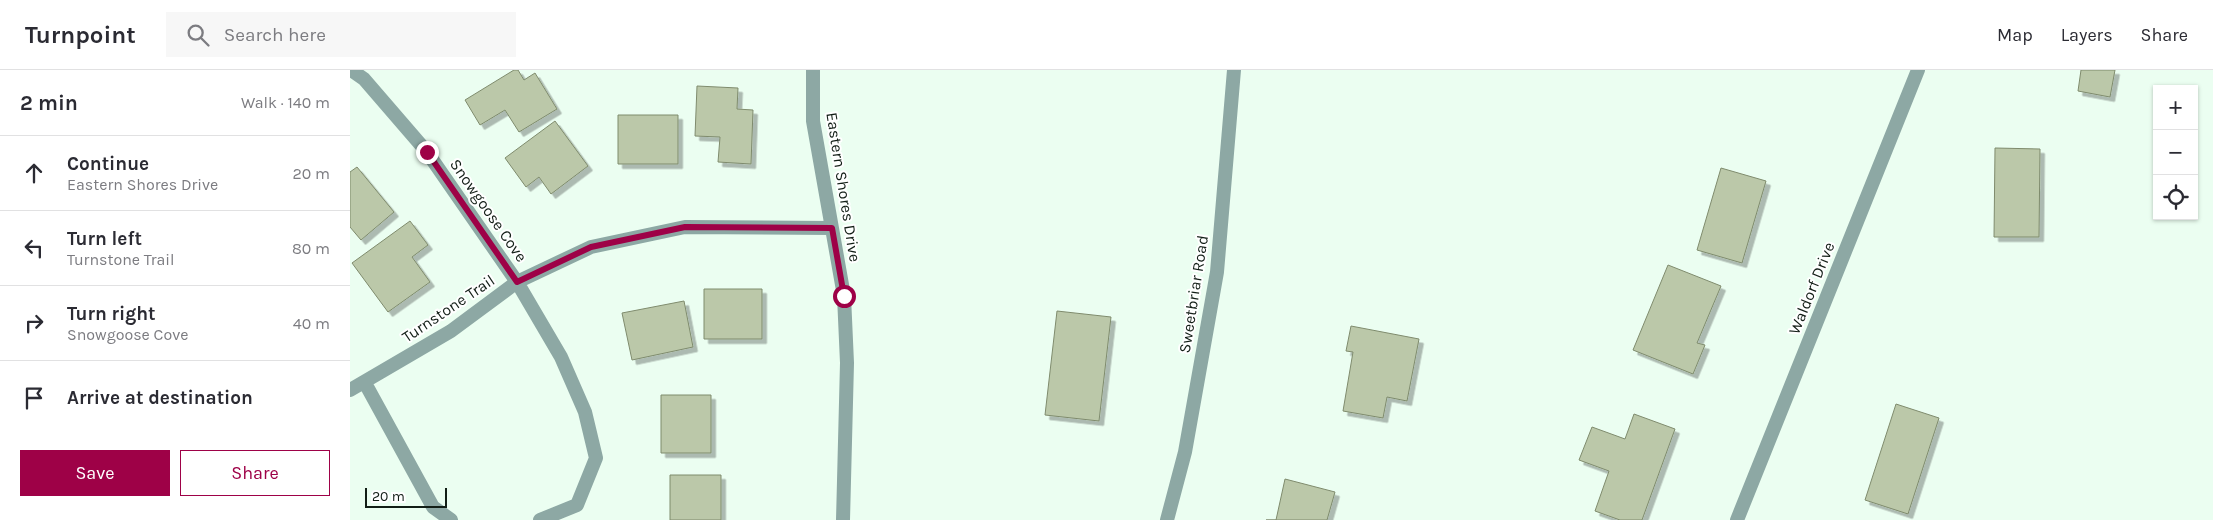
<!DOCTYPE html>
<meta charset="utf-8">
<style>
:root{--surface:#fff;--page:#f7f7f7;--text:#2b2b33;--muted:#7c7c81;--line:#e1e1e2;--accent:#9e0147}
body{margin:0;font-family:Karla,sans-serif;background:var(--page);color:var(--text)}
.controls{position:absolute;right:15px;top:15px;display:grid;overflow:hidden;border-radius:0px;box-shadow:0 1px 4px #0004}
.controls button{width:45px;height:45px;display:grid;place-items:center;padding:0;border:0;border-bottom:1px solid var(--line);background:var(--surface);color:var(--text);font:25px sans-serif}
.scale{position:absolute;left:15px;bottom:12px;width:82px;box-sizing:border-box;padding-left:5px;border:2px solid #121e16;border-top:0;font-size:14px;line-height:18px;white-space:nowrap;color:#121e16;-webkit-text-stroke:4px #fff;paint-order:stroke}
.stop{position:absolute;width:15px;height:15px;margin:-11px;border:4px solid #9e0147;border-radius:50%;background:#fff}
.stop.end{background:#9e0147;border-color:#fff;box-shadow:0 1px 5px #0008}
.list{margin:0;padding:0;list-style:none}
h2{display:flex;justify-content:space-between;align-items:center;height:65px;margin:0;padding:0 20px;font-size:21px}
h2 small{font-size:16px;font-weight:400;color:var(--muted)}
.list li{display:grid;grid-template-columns:32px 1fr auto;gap:15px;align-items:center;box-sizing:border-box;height:75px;padding:0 20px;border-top:1px solid var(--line)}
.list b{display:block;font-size:19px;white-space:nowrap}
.list p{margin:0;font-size:16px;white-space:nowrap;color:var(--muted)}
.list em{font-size:16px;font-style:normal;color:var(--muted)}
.actions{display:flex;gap:10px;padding:15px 20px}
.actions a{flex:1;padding:11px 0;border:1px solid var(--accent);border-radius:0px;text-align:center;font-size:18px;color:var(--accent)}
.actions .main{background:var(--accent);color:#fff}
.icon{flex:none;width:28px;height:28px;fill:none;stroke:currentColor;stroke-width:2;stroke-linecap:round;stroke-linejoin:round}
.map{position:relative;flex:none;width:1863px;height:450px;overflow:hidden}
header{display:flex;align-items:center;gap:30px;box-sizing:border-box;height:70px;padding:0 25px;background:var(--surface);border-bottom:1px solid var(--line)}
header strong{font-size:24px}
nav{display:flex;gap:28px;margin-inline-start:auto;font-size:18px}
.search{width:350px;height:45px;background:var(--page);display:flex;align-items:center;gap:12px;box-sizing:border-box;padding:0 18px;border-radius:0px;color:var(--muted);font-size:19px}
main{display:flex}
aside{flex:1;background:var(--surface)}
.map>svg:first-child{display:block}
</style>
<header>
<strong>Turnpoint</strong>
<div class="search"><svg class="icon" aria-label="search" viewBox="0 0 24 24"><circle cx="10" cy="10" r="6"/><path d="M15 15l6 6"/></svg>Search here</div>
<nav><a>Map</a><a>Layers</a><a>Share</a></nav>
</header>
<main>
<aside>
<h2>2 min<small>Walk · 140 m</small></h2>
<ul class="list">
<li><svg class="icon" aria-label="ahead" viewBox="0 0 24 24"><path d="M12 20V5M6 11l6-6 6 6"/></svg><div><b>Continue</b><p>Eastern Shores Drive</p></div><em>20 m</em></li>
<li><svg class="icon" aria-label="left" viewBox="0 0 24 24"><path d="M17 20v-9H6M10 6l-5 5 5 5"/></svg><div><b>Turn left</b><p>Turnstone Trail</p></div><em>80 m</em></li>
<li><svg class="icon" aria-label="right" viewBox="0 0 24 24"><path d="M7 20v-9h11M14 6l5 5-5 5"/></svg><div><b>Turn right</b><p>Snowgoose Cove</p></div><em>40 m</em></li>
<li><svg class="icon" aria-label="arrive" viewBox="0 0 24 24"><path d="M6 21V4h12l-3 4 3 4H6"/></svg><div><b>Arrive at destination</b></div></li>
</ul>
<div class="actions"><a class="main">Save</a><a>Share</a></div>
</aside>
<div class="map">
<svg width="1863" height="450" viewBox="0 0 1863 450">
<defs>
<filter id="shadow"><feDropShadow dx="4.5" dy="4.5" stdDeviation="0" flood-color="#0004"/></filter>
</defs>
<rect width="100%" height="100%" fill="#ebfef1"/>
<path fill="#bbc8a9" stroke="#7f8b6d" filter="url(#shadow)" d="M164 0H168L174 10 185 3 207 39 169 62 155 40 130 55 115 30Z
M1731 0H1765L1760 27 1728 21Z
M347 16 388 18 387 39 403 40 401 94 368 92 370 67 345 66Z
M268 45H328V94H268Z
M205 51 238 96 201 124 189 107 176 117 155 88Z
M1645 78 1690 79 1689 167H1644Z
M7 97 44 142 11 170 0 157V102Z
M1371 98 1416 111 1392 193 1347 180Z
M60 151 78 175 62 187 80 212 38 242 2 193Z
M1318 195 1371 216 1347 273 1355 275 1343 304 1283 280Z
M354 219H412V269H354Z
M334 231 343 277 282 290 272 243Z
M707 241 761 247 749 351 695 345Z
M1001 256 1069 269 1057 331 1037 327 1033 348 993 341 1003 282 996 281Z
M311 325H361V383H311Z
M1546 334 1589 348 1558 444 1515 430Z
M1284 344 1325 359 1292 450H1270L1245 441 1259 401 1229 390 1242 357 1275 369Z
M320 405H371V450H320Z
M935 409 985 422 977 450H916H926Z"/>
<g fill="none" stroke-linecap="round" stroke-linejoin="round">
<path stroke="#8da8a4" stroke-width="14" d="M1 0 14 9 77 82 167 212 211 287 235 342 246 388 227 435 190 450
M463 0V51L494 226 497 293 493 450
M15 313 83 437 101 450
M0 320 101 261 167 212 241 177 335 157 482 158
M817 450 835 382 867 202 884 0
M1387 450 1568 0"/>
</g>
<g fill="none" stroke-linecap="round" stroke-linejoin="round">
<path stroke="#9e0147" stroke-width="6" d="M77 82 167 212 241 177 335 157 482 158 494 226"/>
</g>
<g text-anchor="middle" stroke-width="4" stroke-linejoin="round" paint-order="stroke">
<g font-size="16" fill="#121e16" stroke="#fff">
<text transform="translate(494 117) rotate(81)" y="6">Eastern Shores Drive</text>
<text transform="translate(139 140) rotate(55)" y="6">Snowgoose Cove</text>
<text transform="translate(1461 218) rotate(-68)" y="6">Waldorf Drive</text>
<text transform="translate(843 224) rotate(-81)" y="6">Sweetbriar Road</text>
<text transform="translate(98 238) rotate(-34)" y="6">Turnstone Trail</text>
</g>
</g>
</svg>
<div class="controls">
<button>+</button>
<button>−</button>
<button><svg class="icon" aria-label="locate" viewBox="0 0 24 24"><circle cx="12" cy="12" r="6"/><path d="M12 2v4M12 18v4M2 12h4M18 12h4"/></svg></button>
</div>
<div class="scale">20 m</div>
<div class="stop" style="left:494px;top:226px"></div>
<div class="stop end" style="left:77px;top:82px"></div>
</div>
</main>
